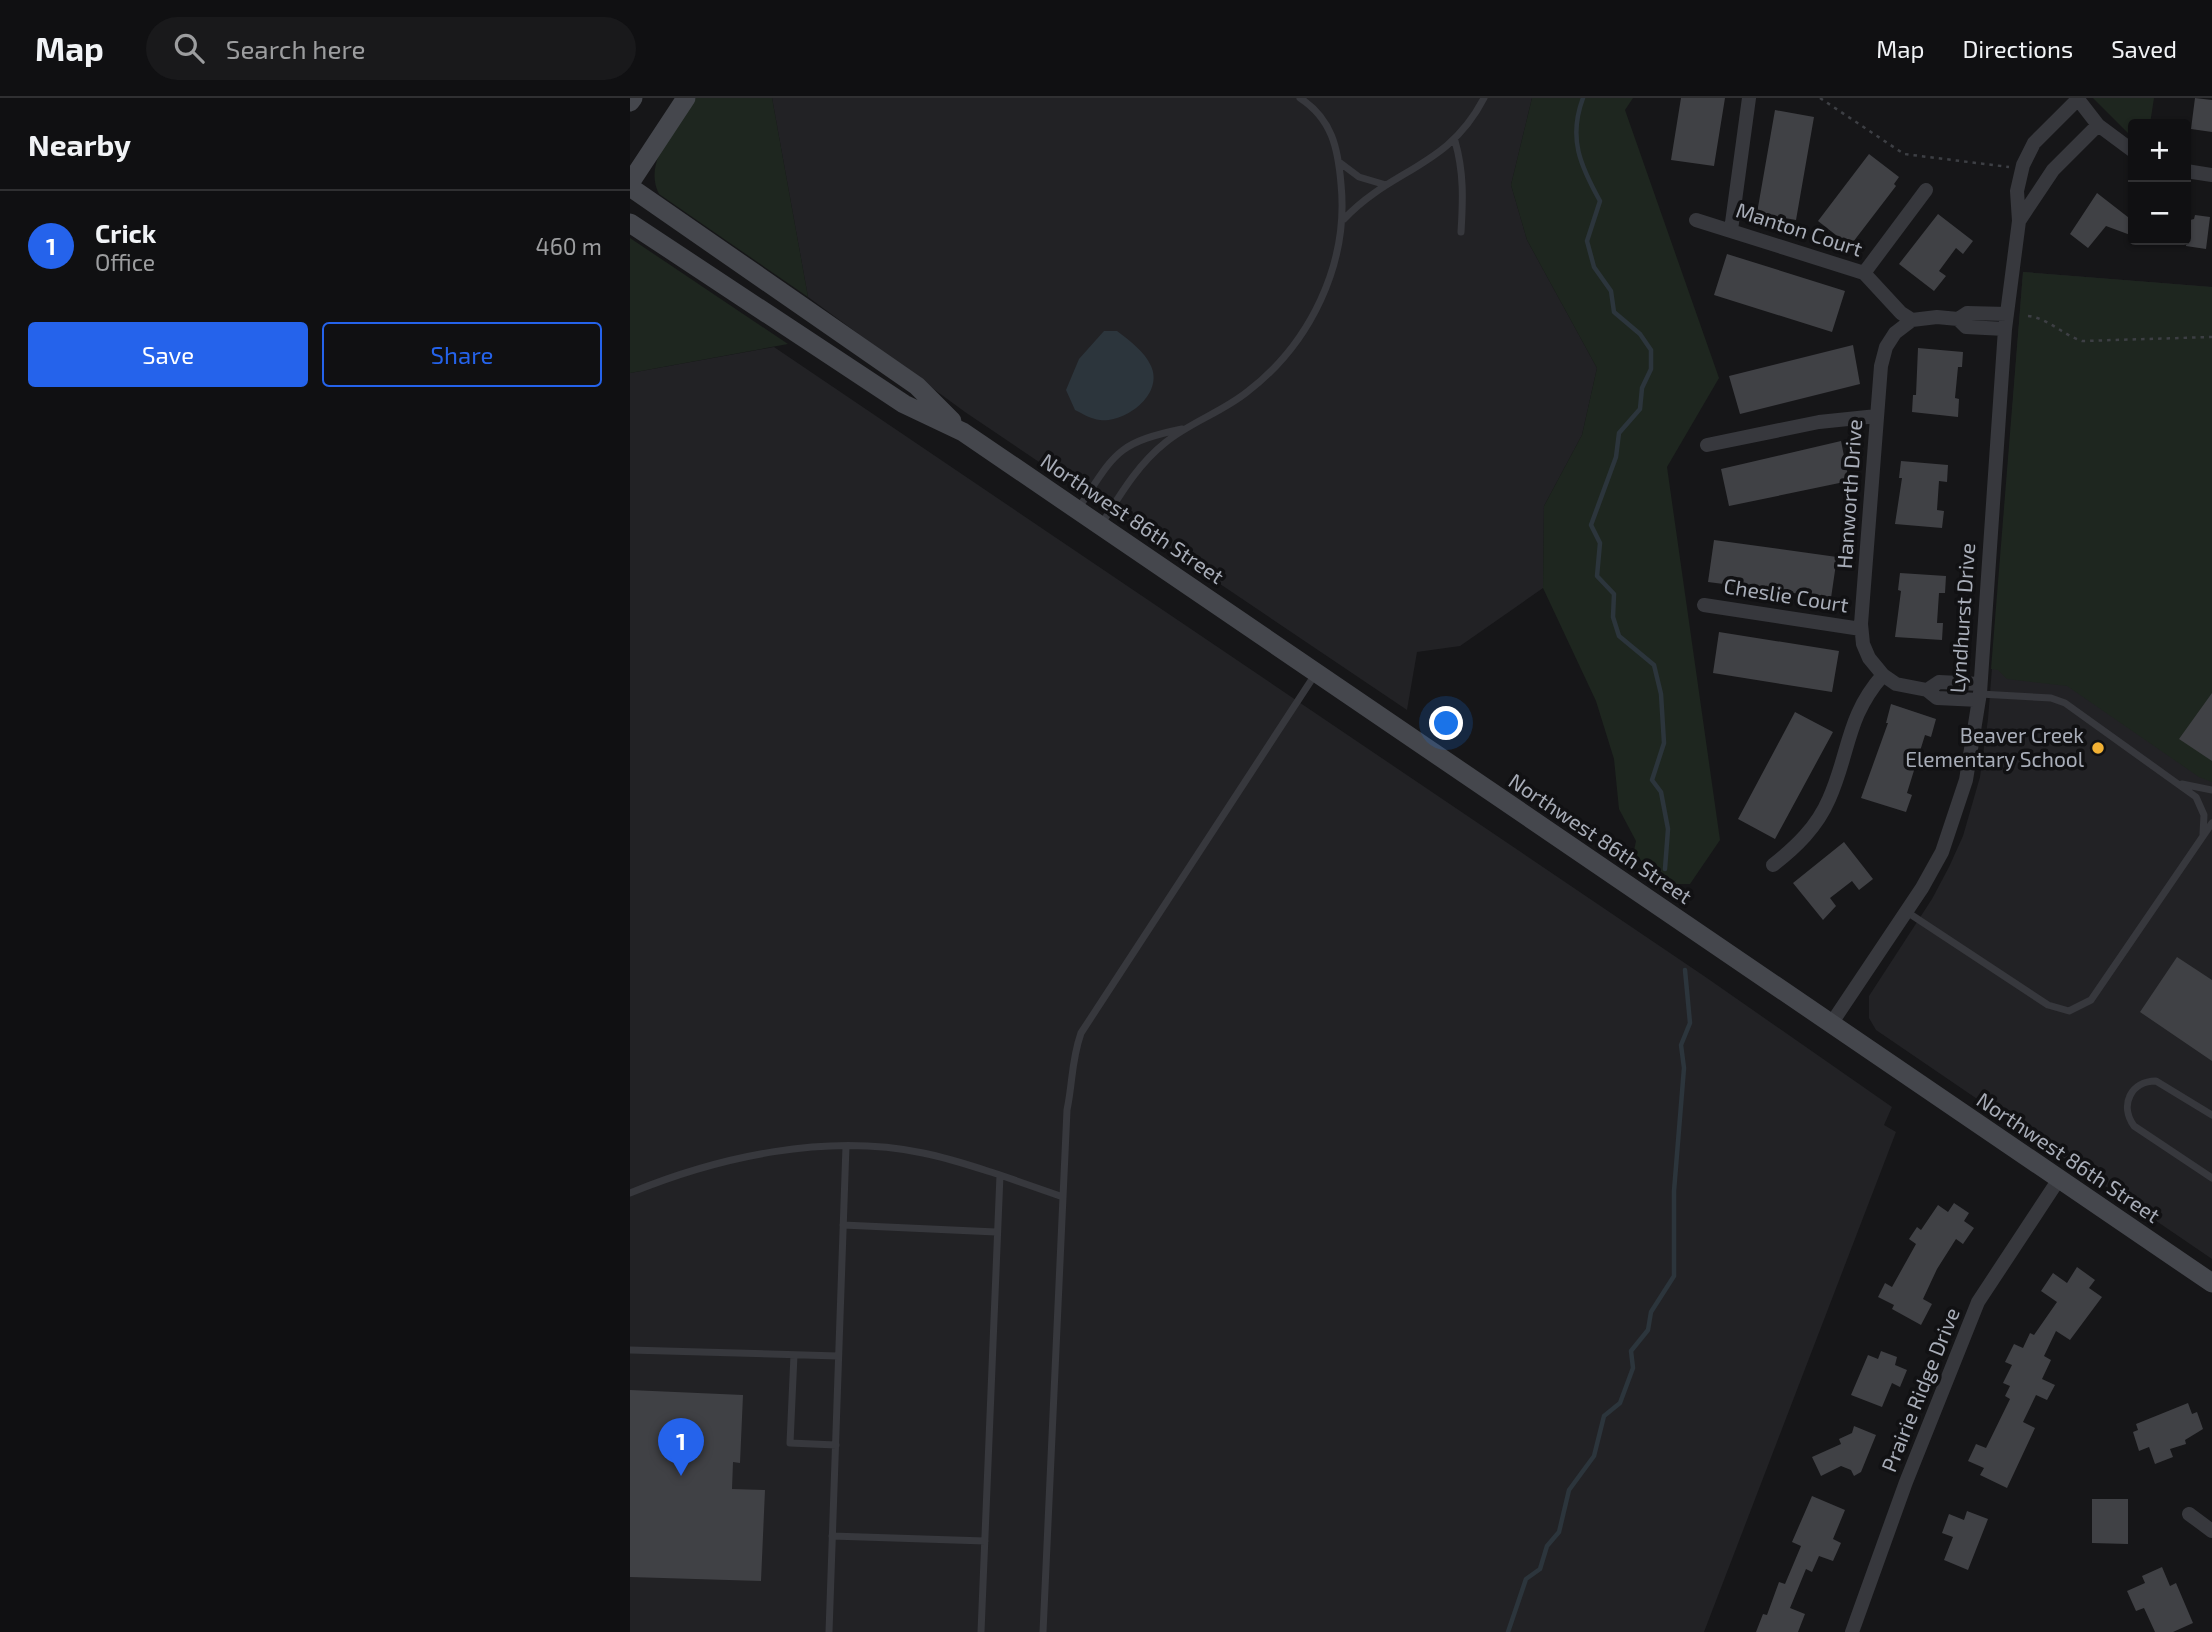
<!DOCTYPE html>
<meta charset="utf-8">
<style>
:root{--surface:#101012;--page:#19191b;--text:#f1f3f6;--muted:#9c9d9f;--line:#303032;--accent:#2563eb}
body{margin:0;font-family:"Exo 2",sans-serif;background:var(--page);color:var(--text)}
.controls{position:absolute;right:21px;top:21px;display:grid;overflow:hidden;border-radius:7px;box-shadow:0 2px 5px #0004}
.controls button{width:63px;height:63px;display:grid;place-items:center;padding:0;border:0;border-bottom:2px solid var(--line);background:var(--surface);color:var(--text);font:35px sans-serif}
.you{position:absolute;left:817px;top:626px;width:24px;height:24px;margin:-18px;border:5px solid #fff;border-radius:50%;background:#1a73e8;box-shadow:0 0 0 10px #1a73e833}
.badge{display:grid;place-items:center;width:46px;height:46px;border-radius:50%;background:var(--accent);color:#fff;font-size:23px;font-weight:700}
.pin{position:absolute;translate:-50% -58px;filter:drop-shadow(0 2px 4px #0008)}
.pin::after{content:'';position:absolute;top:37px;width:24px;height:21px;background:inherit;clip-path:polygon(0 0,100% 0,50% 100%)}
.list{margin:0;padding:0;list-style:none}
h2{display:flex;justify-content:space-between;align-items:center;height:91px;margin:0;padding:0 28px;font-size:30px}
h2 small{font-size:23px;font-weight:400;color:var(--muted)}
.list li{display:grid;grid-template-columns:46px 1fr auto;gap:21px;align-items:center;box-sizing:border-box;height:112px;padding:0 28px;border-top:2px solid var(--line)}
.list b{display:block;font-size:26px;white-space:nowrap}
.list p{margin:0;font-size:23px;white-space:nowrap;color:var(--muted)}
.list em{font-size:23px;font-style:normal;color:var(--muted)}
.actions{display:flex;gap:14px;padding:21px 28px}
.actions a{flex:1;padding:16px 0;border:2px solid var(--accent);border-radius:7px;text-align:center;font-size:24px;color:var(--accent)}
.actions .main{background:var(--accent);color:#fff}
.icon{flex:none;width:38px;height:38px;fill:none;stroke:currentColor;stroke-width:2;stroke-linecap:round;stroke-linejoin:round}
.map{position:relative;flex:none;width:1582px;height:1534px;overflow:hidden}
header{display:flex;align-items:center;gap:42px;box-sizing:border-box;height:98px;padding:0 35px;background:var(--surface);border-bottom:2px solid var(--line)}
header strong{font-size:33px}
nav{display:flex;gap:38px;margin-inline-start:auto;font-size:24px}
.search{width:490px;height:63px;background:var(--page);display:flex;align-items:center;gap:18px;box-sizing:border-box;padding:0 24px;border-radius:38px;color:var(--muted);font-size:26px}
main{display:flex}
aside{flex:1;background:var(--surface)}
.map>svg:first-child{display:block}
</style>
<header>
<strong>Map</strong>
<div class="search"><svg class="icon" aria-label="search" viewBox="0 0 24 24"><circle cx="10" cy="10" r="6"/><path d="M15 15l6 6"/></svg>Search here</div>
<nav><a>Map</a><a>Directions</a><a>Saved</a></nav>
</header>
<main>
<aside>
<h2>Nearby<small></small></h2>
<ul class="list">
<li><span class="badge">1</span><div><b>Crick</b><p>Office</p></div><em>460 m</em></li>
</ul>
<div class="actions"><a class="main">Save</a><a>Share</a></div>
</aside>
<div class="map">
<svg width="1582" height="1534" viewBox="0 0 1582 1534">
<rect width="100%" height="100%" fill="#161618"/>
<path fill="#222225" d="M142 0H902L881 87 897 142 967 270 952 337 914 408 913 490 830 548 787 554 777 612 335 314 178 199Z
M1393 174 1582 189V1161L1246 932 1239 920V898L1302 801 1319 769 1333 738 1350 679 1358 621Z
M144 249 1074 878 1262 1009 1254 1027 1266 1034 1074 1534H0V275Z"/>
<path fill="#1e261f" d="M66 0H142L178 199 29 96C12 63 48 27 66 0Z
M902 0H1003L995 12 1089 280 1037 369 1090 742 1060 786H1046L1003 757 1006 743 989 711 984 661 966 603 913 490 914 408 952 337 967 270 897 142 881 87Z
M1463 0H1524L1520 26H1503V40Z
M0 140 158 246 0 275Z
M1393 174 1582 189V684L1569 679 1437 588 1377 581 1368 572 1361 571Z"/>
<path fill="#2c353c" d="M474 233H487C500 243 514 253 521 268 534 296 496 325 470 322 461 321 453 316 445 312L436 292 449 261Z"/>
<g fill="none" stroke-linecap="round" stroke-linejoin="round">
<path stroke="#2c353c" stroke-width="4.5" d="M953 0C938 40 950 67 970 103L957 143 964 169 981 193 984 214 1010 236 1021 252V271L1012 290 1010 311 989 335 986 359 961 427 970 445 967 478 984 496 983 519 989 538 1024 567 1031 596 1034 645 1022 682 1031 694 1038 731 1035 771
M878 1534 896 1481 910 1471 917 1448 929 1434 939 1392 964 1358 974 1318 990 1305 1003 1270 1001 1253 1018 1232 1021 1214 1044 1178V1093L1054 970 1051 947 1060 925 1055 872"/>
</g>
<path fill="#404145" d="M1051 0H1095L1084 68 1041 62Z
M1565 0 1582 2V34L1561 31Z
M1145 12 1184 19 1166 122 1127 115Z
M1239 56 1269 79 1264 86 1266 88 1220 148 1188 123Z
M1467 95 1503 123V138L1476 128 1458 150 1440 136Z
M1308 116 1343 143 1333 156 1326 150 1309 173 1316 178 1304 193 1269 166Z
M1565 117 1580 119 1576 151 1556 148V123L1564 121Z
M1097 156 1215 193 1202 234 1084 197Z
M1223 247 1230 286 1110 316 1099 278Z
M1288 250 1333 254 1332 269H1328L1325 300 1329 301 1328 319 1282 314 1283 297H1286Z
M1211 343 1219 383 1099 408 1091 371Z
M1271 363 1318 367 1317 384 1309 383 1307 412 1314 413 1312 430 1265 426 1272 380H1269Z
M1084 442 1207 459 1201 500 1078 484Z
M1270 475 1316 478 1315 495H1309L1307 525H1313L1312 542 1265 539 1271 493 1268 492Z
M1089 534 1209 553 1202 594 1083 575Z
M1582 595V663L1549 641Z
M1261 606 1306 621 1301 639 1295 637 1277 695 1282 697 1276 714 1231 700 1258 625H1256Z
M1165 614 1203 634 1145 741 1108 721Z
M1214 744 1243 781 1229 792 1222 783 1200 800 1206 808 1193 822 1163 785Z
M1547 859 1582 882V963L1510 914Z
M1324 1105 1339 1115 1334 1123 1344 1130 1333 1146 1326 1141 1307 1171 1293 1201 1302 1206 1291 1227 1262 1211 1264 1207 1248 1199 1255 1185 1262 1189 1286 1146 1279 1141 1287 1129 1291 1132 1308 1107 1318 1114Z
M1447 1169 1465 1182 1459 1190 1472 1199 1440 1242 1426 1233 1414 1258 1421 1262 1412 1281 1425 1287 1417 1302 1406 1297 1393 1324 1405 1330 1377 1390 1350 1377 1354 1370 1338 1363 1346 1346 1356 1350 1380 1301 1375 1298 1380 1288 1373 1285 1382 1267 1375 1264 1384 1246 1393 1250 1400 1235 1404 1237 1427 1204 1411 1193 1423 1175 1437 1185Z
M1251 1253 1267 1259 1265 1267 1277 1272 1270 1289 1262 1285 1252 1309 1221 1297 1238 1257 1248 1261Z
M0 1292 113 1297 110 1365 103 1364 102 1391 135 1392 131 1483 0 1479Z
M1558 1305 1562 1316 1567 1314 1573 1331 1555 1342 1556 1346 1540 1351 1543 1359 1525 1366 1519 1349 1509 1353 1503 1334 1508 1332 1506 1326Z
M1224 1328 1246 1337 1231 1374 1224 1378 1221 1372 1211 1368 1191 1378 1182 1359 1211 1346 1209 1341 1222 1335Z
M1182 1398 1215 1412 1203 1441 1211 1445 1203 1463 1189 1458 1182 1474 1176 1471 1160 1510 1175 1516 1168 1534H1126L1133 1516 1137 1517 1149 1484 1155 1486 1171 1448 1162 1444Z
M1462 1401H1498V1446L1462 1445Z
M1337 1413 1358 1421 1338 1472 1314 1462 1323 1439 1312 1435 1319 1416 1334 1422Z
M1532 1469 1540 1488 1546 1485 1563 1525 1543 1534H1525L1514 1510 1506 1513 1497 1493 1515 1485 1512 1478Z"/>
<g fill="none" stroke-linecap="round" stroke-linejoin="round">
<path stroke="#3d3f44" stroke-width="2.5" stroke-dasharray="3.5 5" stroke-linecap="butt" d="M1190 0 1274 56 1379 69
M1398 218C1418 220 1433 237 1452 243L1582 239"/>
<path stroke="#37383d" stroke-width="7" d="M825 43C834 74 833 102 831 134
M709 64 729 79 756 87
M714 121C762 70 818 70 854 0
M448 411C485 356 485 345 552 331
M471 427C490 397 507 367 536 344 561 324 592 314 617 294 680 246 719 166 711 86 708 50 702 21 670 0
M1350 596 1421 600 1435 605 1566 699 1574 717 1573 736
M1552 686 1582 692
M1277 814 1418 907 1439 913 1461 902 1582 725
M1582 1017 1526 983C1501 983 1489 1007 1504 1028L1582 1080
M370 1077 433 1099
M0 1095C90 1058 197 1035 293 1055 319 1060 345 1069 370 1077L351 1534
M213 1127 366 1134
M0 1252 208 1258
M164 1257 160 1345 206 1347
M202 1438 355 1443
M199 1534 216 1048
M413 1534 437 1012C443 983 441 964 451 935L686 575"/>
<path stroke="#37383d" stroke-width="14" d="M1447 0 1468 27 1503 53
M1556 73 1582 77
M1066 122 1234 175 1271 215 1282 222
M1389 123 1423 72 1468 27
M1101 132 1119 0
M1234 175 1296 92
M1328 221 1336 229 1375 231
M1077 347 1189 324 1247 318
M1074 507 1231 531
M1297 592 1309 584 1350 586
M1349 602 1307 600 1297 592 1266 586 1253 577 1239 560 1233 546 1231 526 1251 268 1256 249 1265 235 1282 222 1307 219 1328 221 1337 215 1377 216
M1143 767C1166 749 1187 729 1199 701 1220 654 1216 619 1253 577
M1201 926 1292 790 1312 754 1336 682 1350 595 1375 231 1389 123 1387 93 1393 67 1404 45 1448 1
M1559 1416 1582 1433
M1222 1534 1276 1384 1348 1204 1429 1081"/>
<path stroke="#45474d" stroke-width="19" d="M0 4 3 0
M0 85 56 0
M0 89 287 288 322 323
M0 125 274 306 333 334 1582 1185"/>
</g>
<circle fill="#f2b134" stroke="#111113" stroke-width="2.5" cx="1468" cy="650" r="7"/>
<g text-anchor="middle" stroke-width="7" stroke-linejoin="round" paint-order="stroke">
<g font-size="21" fill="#a8adb8" stroke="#111113">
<text transform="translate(1169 132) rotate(18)" y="7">Manton Court</text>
<text transform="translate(1220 396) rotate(-86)" y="7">Hanworth Drive</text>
<text transform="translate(502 421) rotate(34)" y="7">Northwest 86th Street</text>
<text transform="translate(1156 498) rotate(9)" y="7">Cheslie Court</text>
<text transform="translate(1333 520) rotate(-86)" y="7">Lyndhurst Drive</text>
<text transform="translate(970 741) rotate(34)" y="7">Northwest 86th Street</text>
<text transform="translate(1438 1060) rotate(34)" y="7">Northwest 86th Street</text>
<text transform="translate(1291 1292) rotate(-68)" y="7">Prairie Ridge Drive</text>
</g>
<g font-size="21" fill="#a8adb8" stroke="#111113" text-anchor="end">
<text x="1454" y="645">Beaver Creek<tspan x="1454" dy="24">Elementary School</tspan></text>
</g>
</g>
</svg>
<div class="controls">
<button>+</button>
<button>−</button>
</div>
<div class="you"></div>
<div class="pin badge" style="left:51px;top:1378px">1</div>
</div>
</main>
